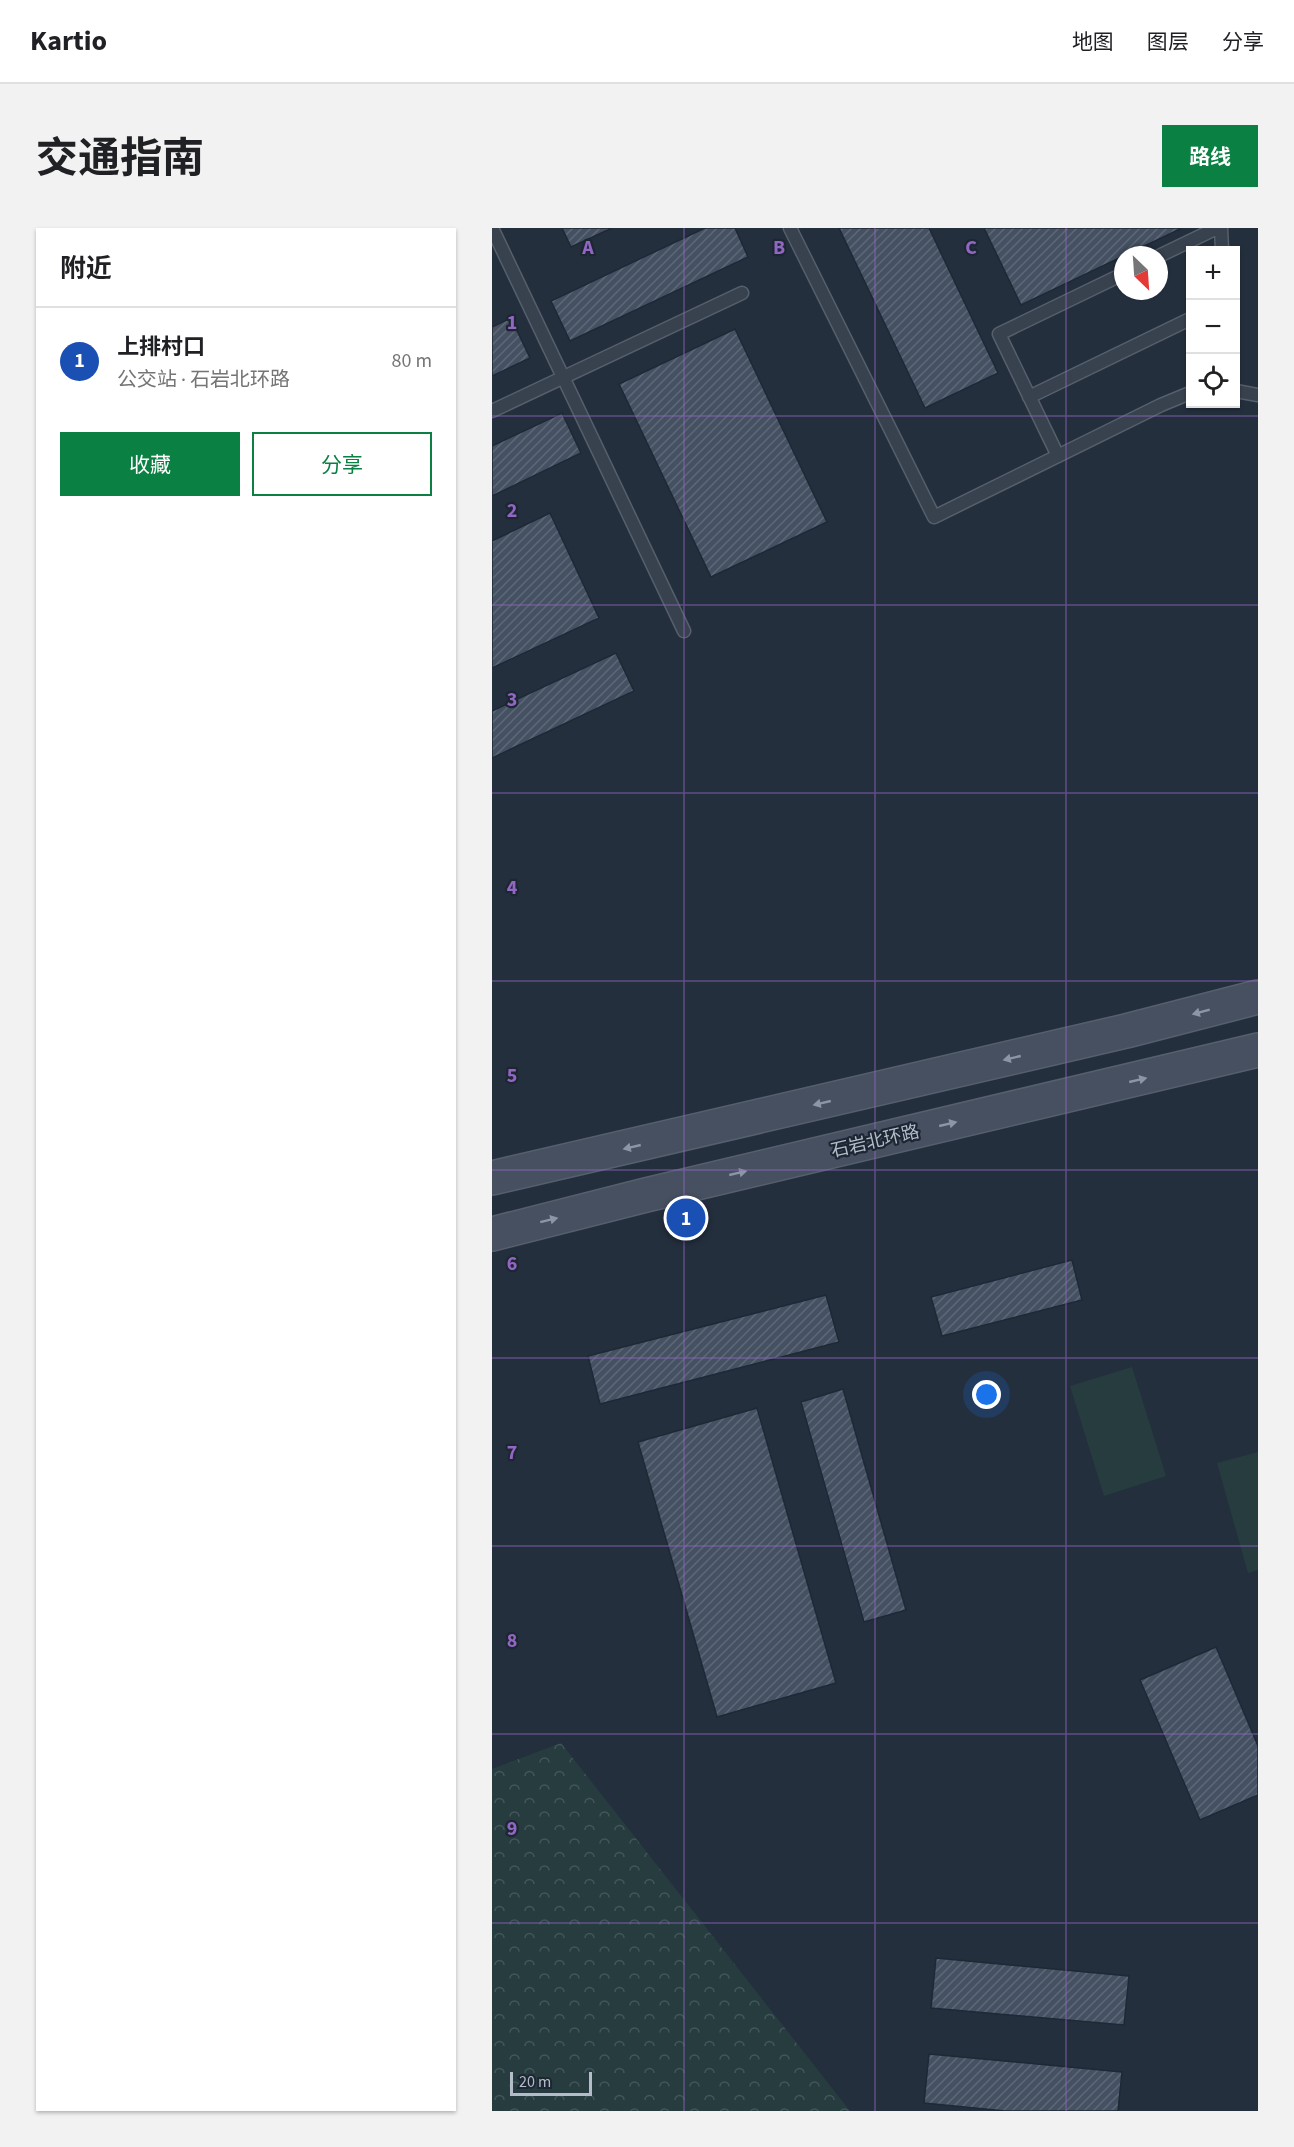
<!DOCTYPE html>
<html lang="zh">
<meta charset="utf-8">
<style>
:root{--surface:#fff;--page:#f2f2f2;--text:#202124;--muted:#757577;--line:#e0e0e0;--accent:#0b8043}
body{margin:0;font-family:"Source Sans 3","Noto Sans SC",sans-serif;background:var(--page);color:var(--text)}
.controls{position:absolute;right:18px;top:18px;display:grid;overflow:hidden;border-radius:0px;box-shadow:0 2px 4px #0004}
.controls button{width:54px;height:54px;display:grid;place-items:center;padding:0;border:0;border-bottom:2px solid var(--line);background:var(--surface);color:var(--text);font:30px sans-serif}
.compass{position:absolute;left:622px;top:18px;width:54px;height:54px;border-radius:50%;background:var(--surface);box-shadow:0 2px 4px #0004;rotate:155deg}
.scale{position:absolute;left:18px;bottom:15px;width:82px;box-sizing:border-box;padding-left:6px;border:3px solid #b4bcc9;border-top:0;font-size:16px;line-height:21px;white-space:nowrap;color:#b4bcc9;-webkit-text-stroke:4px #1d2633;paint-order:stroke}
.you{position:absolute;left:495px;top:1167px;width:21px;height:21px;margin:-15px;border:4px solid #fff;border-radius:50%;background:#1a73e8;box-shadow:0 0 0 9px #1a73e833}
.badge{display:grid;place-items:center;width:39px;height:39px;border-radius:50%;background:var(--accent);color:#fff;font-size:20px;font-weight:700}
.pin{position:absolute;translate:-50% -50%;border:3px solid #fff;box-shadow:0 2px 6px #0006}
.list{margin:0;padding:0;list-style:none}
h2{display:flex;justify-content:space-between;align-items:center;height:78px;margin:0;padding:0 24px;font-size:26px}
h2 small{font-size:20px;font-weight:400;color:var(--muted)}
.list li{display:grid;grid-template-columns:39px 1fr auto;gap:18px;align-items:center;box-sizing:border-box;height:108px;padding:0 24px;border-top:2px solid var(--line)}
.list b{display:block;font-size:22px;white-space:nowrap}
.list p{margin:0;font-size:20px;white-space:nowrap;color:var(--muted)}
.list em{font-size:20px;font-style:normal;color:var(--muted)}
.actions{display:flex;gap:12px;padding:18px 24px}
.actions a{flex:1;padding:14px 0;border:2px solid var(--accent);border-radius:0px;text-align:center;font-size:21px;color:var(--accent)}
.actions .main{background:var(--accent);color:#fff}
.icon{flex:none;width:33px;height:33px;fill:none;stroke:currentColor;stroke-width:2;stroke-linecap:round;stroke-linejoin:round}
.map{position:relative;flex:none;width:766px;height:1883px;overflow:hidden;border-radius:0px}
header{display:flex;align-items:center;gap:36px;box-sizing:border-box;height:84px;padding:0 30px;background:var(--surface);border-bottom:2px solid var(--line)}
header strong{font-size:28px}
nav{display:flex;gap:33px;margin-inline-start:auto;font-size:21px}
.intro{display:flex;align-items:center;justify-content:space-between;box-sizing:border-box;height:144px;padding:0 36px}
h1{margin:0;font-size:42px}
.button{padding:15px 27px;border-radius:0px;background:var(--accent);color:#fff;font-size:21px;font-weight:700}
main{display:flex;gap:36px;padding:0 36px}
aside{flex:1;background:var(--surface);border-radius:0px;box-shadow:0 2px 4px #0004}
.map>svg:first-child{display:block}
</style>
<header>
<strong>Kartio</strong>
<nav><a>地图</a><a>图层</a><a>分享</a></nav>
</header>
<div class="intro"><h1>交通指南</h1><a class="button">路线</a></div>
<main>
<aside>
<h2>附近<small></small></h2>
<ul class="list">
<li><span class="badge" style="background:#1a4fb4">1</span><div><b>上排村口</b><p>公交站 · 石岩北环路</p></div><em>80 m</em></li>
</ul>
<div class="actions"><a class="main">收藏</a><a>分享</a></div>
</aside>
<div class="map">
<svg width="766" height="1883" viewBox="0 0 766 1883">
<defs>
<pattern id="forest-crowns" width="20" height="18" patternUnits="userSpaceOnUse" patternTransform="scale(1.5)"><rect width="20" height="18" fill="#263c3f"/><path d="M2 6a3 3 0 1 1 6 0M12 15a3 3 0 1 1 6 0" fill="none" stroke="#435659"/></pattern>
<pattern id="building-hatch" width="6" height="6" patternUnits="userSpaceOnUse" patternTransform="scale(1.5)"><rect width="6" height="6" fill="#455162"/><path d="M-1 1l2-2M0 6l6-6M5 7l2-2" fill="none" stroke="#5d6877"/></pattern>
</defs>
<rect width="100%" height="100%" fill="#242f3e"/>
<path fill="url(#forest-crowns)" d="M69 1515 358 1883H0V1541Z"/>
<path fill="#263c3f" d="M640 1139 674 1248 612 1268 578 1158Z
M766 1224V1342L756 1345 725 1235Z"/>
<path fill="url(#building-hatch)" stroke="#1f2835" stroke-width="1.5" d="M70 0H120L79 19Z
M213 0H243L256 29 78 113 59 73Z
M347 0H437L506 145 433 180Z
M492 0H690L529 77Z
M19 90 38 130 0 148V99Z
M243 101 335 294 219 349 127 156Z
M70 185 89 225 0 268V218Z
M58 285 107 390 0 440V313Z
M124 425 142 463 0 530V483Z
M580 1032 590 1072 450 1108 439 1069Z
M334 1067 347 1114 108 1176 96 1128Z
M351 1161 414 1382 372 1394 309 1174Z
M265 1180 344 1455 225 1489 146 1214Z
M724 1419 766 1518V1567L708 1592 648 1452Z
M444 1730 637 1748 632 1797 439 1780Z
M437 1826 630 1844 626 1883H513L432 1875Z"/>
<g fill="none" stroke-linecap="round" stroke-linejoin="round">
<g stroke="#565f6c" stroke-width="15">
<path id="service" d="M0 0 192 403
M298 0 442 289 669 177 698 165
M729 0 730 22
M667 28 725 0
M744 163 766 167
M537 169 698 91
M0 183 250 65
M566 228 507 106 631 46"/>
</g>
<g stroke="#565f6c" stroke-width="36">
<path id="secondary" d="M0 950 634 803 766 769
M0 1006 154 967 766 822"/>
</g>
<use href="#service" stroke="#38414e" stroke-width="12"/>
<use href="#secondary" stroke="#465061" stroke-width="33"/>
</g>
<defs><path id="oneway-solid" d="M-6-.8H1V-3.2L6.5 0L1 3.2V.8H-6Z" transform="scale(1.5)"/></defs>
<g fill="#8e96a5">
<use href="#oneway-solid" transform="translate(709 784) rotate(165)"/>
<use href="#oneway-solid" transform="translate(520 830) rotate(167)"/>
<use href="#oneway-solid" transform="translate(646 852) rotate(-13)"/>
<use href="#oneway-solid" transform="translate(330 875) rotate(167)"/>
<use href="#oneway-solid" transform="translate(456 896) rotate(-13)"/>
<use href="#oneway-solid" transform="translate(140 919) rotate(167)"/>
<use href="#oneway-solid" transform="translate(246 945) rotate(-13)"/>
<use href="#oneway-solid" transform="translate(57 992) rotate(-14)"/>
</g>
<path fill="none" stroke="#9266c3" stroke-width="1.5" stroke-opacity="0.55" d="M192 0V1883M383 0V1883M574 0V1883M0 188H766M0 377H766M0 565H766M0 753H766M0 942H766M0 1130H766M0 1318H766M0 1506H766M0 1695H766"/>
<g text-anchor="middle" stroke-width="4.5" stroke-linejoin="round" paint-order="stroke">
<g font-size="18" fill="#b4bcc9" stroke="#1d2633">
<text transform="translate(383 913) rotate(-13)" y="6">石岩北环路</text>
</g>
</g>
<g font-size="20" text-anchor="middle" font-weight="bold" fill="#9266c3" stroke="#1d2633" stroke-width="4.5" stroke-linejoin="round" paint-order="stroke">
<text x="96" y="26">A</text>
<text x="287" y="26">B</text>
<text x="479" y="26">C</text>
<text x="20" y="101">1</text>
<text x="20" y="289">2</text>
<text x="20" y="478">3</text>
<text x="20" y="666">4</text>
<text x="20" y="854">5</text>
<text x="20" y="1042">6</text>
<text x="20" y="1231">7</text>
<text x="20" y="1419">8</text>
<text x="20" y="1607">9</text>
</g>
</svg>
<div class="controls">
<button>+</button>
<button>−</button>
<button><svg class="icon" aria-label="locate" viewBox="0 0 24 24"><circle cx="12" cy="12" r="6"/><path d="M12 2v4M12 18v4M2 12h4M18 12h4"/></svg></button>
</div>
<svg class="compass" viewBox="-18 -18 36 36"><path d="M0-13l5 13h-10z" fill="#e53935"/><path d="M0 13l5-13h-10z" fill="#757577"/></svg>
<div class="scale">20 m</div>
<div class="you"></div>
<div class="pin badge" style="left:194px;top:990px;background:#1a4fb4">1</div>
</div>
</main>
